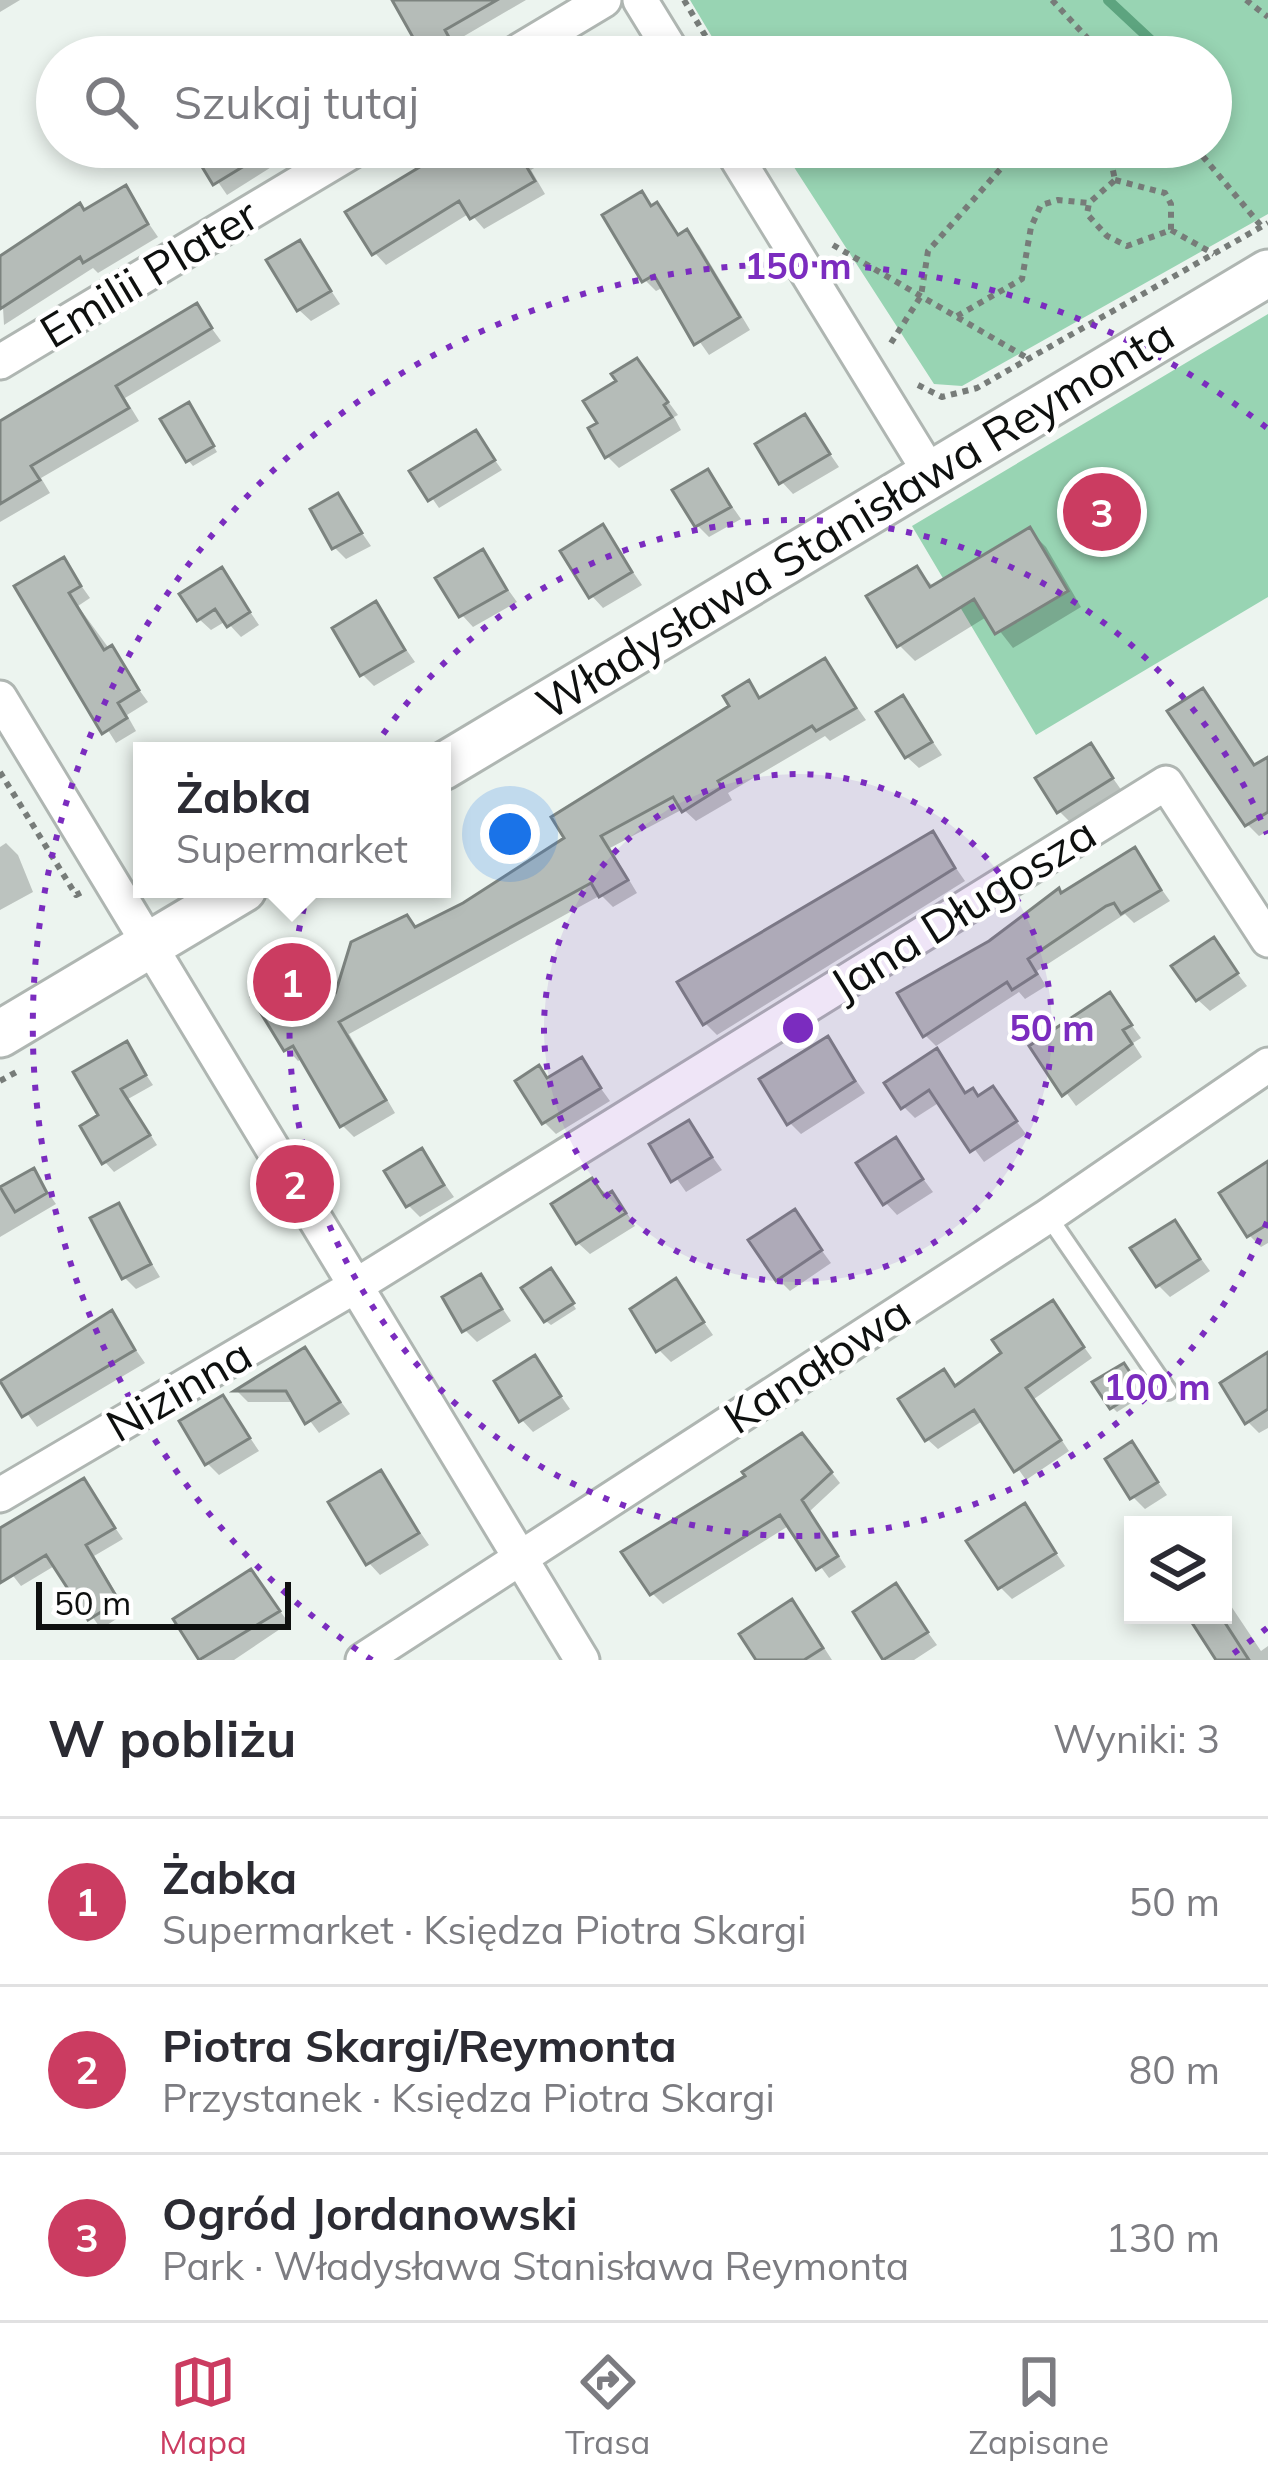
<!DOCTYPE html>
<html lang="pl">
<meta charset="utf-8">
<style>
:root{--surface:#fff;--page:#f7f7f7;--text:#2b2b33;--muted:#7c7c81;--line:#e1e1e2;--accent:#cb3c61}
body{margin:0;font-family:Mulish,sans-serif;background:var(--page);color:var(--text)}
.controls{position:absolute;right:36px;bottom:36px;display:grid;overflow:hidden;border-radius:0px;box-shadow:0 6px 18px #0003}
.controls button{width:108px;height:108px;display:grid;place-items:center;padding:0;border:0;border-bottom:3px solid var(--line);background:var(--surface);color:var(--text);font:60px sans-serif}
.scale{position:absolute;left:36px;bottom:30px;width:255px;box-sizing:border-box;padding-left:12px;border:6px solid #0e100f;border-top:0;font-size:33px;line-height:42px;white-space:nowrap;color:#0e100f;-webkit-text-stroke:9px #fff;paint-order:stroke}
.you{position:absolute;left:510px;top:834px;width:42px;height:42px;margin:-30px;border:9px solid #fff;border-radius:50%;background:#1a73e8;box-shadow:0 0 0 18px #1a73e833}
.badge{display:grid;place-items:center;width:78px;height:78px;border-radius:50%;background:var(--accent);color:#fff;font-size:39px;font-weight:700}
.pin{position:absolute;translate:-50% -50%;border:6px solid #fff;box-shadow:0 3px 12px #0006}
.popup{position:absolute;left:133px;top:742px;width:318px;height:156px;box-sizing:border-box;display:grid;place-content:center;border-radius:0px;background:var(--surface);filter:drop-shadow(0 3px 9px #0005);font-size:39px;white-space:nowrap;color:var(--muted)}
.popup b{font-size:45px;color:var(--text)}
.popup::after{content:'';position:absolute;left:50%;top:100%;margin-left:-24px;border:24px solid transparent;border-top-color:var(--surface)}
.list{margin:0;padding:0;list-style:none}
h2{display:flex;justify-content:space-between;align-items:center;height:156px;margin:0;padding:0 48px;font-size:51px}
h2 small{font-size:39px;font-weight:400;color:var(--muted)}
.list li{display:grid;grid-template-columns:78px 1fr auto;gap:36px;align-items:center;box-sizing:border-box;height:168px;padding:0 48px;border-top:3px solid var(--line)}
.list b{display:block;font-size:45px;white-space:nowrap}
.list p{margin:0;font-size:39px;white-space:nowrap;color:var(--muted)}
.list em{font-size:39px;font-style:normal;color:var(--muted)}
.icon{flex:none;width:66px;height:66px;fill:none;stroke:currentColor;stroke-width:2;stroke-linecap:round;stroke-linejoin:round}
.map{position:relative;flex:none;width:1268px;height:1660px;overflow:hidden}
.search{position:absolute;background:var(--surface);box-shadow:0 6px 18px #0003;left:36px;right:36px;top:36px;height:132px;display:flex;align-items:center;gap:30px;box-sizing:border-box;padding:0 42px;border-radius:66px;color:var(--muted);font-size:45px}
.sheet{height:660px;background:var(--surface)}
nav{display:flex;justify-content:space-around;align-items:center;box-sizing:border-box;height:168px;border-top:3px solid var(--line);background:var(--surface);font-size:33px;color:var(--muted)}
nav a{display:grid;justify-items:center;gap:6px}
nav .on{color:var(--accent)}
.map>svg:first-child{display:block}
</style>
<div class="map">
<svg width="1268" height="1660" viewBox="0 0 1268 1660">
<rect width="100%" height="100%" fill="#ecf4ef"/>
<path fill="#98d4b3" d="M690 0H1268V214L962 386 934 384 781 147H1211V57H724Z
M1268 314V597L1036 735 912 526Z"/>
<path fill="#0003" d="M0 0H20L0 12Z
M395 0H526L454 42 460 53 453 57H429Z
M203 46 214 57H184Z
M111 147H160L127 167Z
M194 147H303L227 195Z
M460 147H568L531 170 545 194 484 229 470 213 386 265 375 253Z
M125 189 158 237 98 273 93 268 4 325 0 257Z
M641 195 668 218 680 237 687 233 699 245 750 330 709 355 662 288 656 291 645 280Z
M300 244 340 304 311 321 299 310Z
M196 307 221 341 125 398 139 421 41 478 50 493 0 522V424Z
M648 374 678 415 674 417 681 430 619 468 607 456Z
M193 411 217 452 193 466 188 460Z
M805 418 839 467 793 494 782 482Z
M476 434 502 470 439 508 414 472Z
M708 472 741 519 709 537 698 526Z
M337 497 371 546 346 559 335 548Z
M603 528 642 585 603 608 592 596Z
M1030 531 1046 547 1081 607 1013 648 988 616 915 661 899 645 917 570 934 587Z
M482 553 517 602 473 627 462 615Z
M63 560 90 598 78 606 148 702 127 715 136 731 116 743 18 587Z
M222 571 259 625 241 637 226 621 211 630 199 619Z
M375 605 415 662 374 686 362 674Z
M825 662 866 720 830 741 825 736 728 793 732 800 696 821 683 809 610 848 637 893 613 907 601 895 349 1034 395 1113 354 1137 343 1126 303 1058 298 1061 287 1049 316 962 339 993 407 918 418 929 568 839 733 708 748 684 762 700Z
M1203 692 1268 789V831L1259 836 1247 824Z
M903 698 942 755 919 768 907 757Z
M1091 747 1122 791 1071 823 1059 811Z
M933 835 965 881 717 1035 705 1023Z
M6 843 18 855 33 892 0 910V847Z
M1134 851 1170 901 1134 923 1125 914 1037 971 1046 986 1025 999 1019 992 936 1046 925 1035 1062 896Z
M1213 941 1247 986 1210 1011 1198 1000Z
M1110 996 1141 1038 1133 1043 1142 1057 1076 1106 1033 1047Z
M828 1040 865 1093 801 1134 790 1123Z
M126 1045 153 1085 128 1099 157 1145 114 1172 105 1162 102 1116Z
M937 1052 968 1095 979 1099 993 1090 1026 1134 984 1162 940 1102 915 1118 904 1107Z
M581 1061 610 1101 556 1134 544 1122 539 1069 550 1080Z
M689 1124 722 1170 686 1192 653 1145Z
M895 1141 933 1192 897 1215 886 1203Z
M422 1152 454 1197 420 1217 408 1205Z
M33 1171 56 1204 0 1237V1191Z
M1268 1179V1243L1261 1247 1249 1235Z
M592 1182 623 1207 635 1226 590 1254 578 1243Z
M118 1207 160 1277 136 1289 124 1277Z
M794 1213 831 1263 790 1291 778 1279Z
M1175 1223 1210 1271 1170 1297 1158 1285Z
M481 1277 511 1321 477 1342 465 1330Z
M556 1277 576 1309 551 1325 546 1321Z
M676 1282 713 1335 671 1362 659 1350Z
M1053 1304 1092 1358 1034 1399 1069 1451 1026 1480 984 1420 938 1449 927 1439 944 1373 957 1388 1005 1354Z
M111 1314 145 1363 37 1427 4 1382Z
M304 1351 350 1414 319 1433 296 1402H248L238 1392Z
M1268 1356V1428L1259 1433 1248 1422Z
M535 1359 570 1409 533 1432 522 1420Z
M1129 1371 1144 1395 1117 1412 1112 1407Z
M223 1398 259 1451 219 1475 207 1463Z
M1132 1445 1167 1495 1145 1509 1133 1497Z
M812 1447 840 1483 810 1511 846 1567 829 1578 790 1525 663 1604 652 1593Z
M380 1474 429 1545 380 1575 369 1563Z
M83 1482 123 1539 94 1556 127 1612 101 1629 56 1565 21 1586 0 1559V1532Z
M1024 1507 1065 1566 1012 1599 1000 1587Z
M251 1573 289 1623 234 1660H203L177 1620Z
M895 1587 937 1645 914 1660H887L857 1613Z
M1223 1594 1261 1651 1268 1646V1660H1220L1191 1615H1223Z
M791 1603 803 1615 832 1660H759Z"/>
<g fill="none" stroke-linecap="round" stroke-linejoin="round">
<path stroke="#5da47f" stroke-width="10" d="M1108 0 1169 57"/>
</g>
<path fill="#b5bcb8" stroke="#7c837f" stroke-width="3" d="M392 0H497L445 30 451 41 424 57Z
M190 147H275L213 185Z
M453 147H515L535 181 470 219 459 201 372 255 345 212Z
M126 185 148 224 83 263 80 257 0 309V256L80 203 84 210Z
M642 191 651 206 657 202 678 235 687 229 740 317 694 345 654 275 642 282 602 215Z
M300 240 331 291 297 311 266 260Z
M197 303 212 328 116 386 129 408 31 466 40 480 0 504V421Z
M637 358 668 402 664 405 672 417 605 458 588 428 597 423 583 401 616 381 611 374Z
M189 402 214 446 186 462 160 419Z
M805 414 830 454 779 484 755 444Z
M476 430 495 460 428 501 409 471Z
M708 469 731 507 695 527 672 490Z
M338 493 362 533 332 549 310 509Z
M603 524 632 572 589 598 560 551Z
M1030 527 1068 591 995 634 974 599 897 647 866 596 917 566 930 587Z
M483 549 507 590 459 617 435 578Z
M64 557 81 586 69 593 104 650 112 645 139 690 118 703 127 718 102 734 14 586Z
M222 567 250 612 227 627 215 609 197 621 179 594Z
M376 601 405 650 360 676 332 628Z
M825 658 856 708 816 731 812 726 718 781 722 787 682 812 673 797 601 836 628 880 599 897 591 883 339 1022 386 1100 340 1127 293 1046 284 1051 251 997 316 958 336 991 351 942 407 915 415 927 463 903 564 838 551 817 729 706 723 696 749 680 759 698Z
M1203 688 1254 765 1268 757V812L1245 826 1167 711Z
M903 695 932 742 905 758 876 712Z
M1091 743 1113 778 1057 813 1035 778Z
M933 831 955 868 703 1025 677 982Z
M1135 847 1161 890 1121 914 1114 903 1106 906 1028 959 1037 974 1012 990 1007 982 923 1037 897 993 989 941 1059 888 1061 893Z
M1214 937 1238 973 1196 1001 1171 966Z
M1110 992 1132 1025 1123 1030 1132 1044 1062 1096 1029 1046Z
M828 1036 855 1081 787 1125 759 1079Z
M127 1041 146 1075 121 1089 150 1135 102 1164 80 1126 98 1115 73 1072Z
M937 1048 965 1093 973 1088 978 1096 993 1086 1017 1121 970 1152 929 1090 901 1109 884 1083Z
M582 1057 601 1088 542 1124 515 1081 539 1065 547 1078Z
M689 1120 712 1157 671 1182 649 1144Z
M896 1137 923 1179 883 1205 856 1163Z
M422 1148 444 1185 406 1207 384 1171Z
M1268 1161V1224L1247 1237 1219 1193Z
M34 1168 47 1193 15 1212 0 1187Z
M592 1178 604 1196 612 1191 626 1213 576 1244 551 1204Z
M119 1203 151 1264 122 1279 90 1218Z
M795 1209 822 1250 776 1281 748 1240Z
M1175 1220 1200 1259 1156 1287 1130 1248Z
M551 1268 574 1303 544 1322 521 1288Z
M481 1274 502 1309 462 1332 442 1297Z
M676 1278 704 1322 656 1352 630 1309Z
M1053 1300 1084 1347 1026 1388 1061 1440 1014 1472 974 1410 925 1441 898 1399 944 1369 955 1386 1001 1353 992 1340Z
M112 1310 135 1350 22 1417 0 1381Z
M305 1347 340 1402 305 1424 286 1391H234Z
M1268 1352V1409L1245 1424 1220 1383Z
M535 1355 561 1396 519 1422 494 1381Z
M1124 1363 1141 1389 1110 1409 1092 1382Z
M223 1395 250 1438 205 1465 179 1421Z
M802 1433 832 1472 802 1500 838 1556 816 1570 780 1515 650 1595 621 1552 745 1476 742 1472Z
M1132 1441 1158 1482 1130 1499 1105 1459Z
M381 1470 419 1533 366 1565 328 1502Z
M84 1478 115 1528 86 1545 119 1601 88 1620 46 1555 0 1583V1528Z
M1025 1503 1056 1553 998 1589 966 1541Z
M251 1569 280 1611 199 1660 173 1619Z
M896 1583 928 1632 883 1660 853 1612Z
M792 1599 823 1648 804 1660H756L739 1634Z
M1187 1615H1220L1249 1660H1216Z"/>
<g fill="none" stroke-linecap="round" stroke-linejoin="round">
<g stroke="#afb6b2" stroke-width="22">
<path id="service" d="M1048 1216 1168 1391"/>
</g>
<g stroke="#afb6b2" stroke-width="39">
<path id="minor" d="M640 0 675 57
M509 57 604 0
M730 147 929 471
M0 362 359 147
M0 698 582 1660
M0 1495 357 1285 1166 783 1268 940
M363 1660 1048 1216 1268 1065"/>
</g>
<g stroke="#afb6b2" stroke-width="51">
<path id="secondary" d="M442 767 1268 273
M0 1034 243 889"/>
</g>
<path stroke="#777c79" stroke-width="6" stroke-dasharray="6 6" stroke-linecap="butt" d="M684 0 718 57
M1052 0 1105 57
M1246 0 1268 17
M1076 57 1086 40
M1108 147 1115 180
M1195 147 1262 227
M1115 180 1165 193 1171 204V230L1127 246 1107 236 1087 214 1089 203Z
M1171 230 1214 254
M833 245 1029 359
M957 316 1022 279 1031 227 1041 205 1058 200 1089 203
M891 343 921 296 928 251 1020 147
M918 385 942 397 977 388 1268 223
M0 772 76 895 82 892
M279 906 307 889
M0 1081 18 1071"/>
<use href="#service" stroke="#fff" stroke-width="16"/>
<use href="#minor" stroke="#fff" stroke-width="33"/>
<use href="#secondary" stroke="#fff" stroke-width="45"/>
</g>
<circle cx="798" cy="1028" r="254" fill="#7b2cbf" fill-opacity=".12"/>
<g fill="none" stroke="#7b2cbf" stroke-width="6" stroke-dasharray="6 12">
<circle cx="798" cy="1028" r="254"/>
<path d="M1267 1222A508 508 0 1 1 1267 834"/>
<path d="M1267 1628A762 762 0 0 1 1224 1660M372 1660A762 762 0 1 1 1267 428"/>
</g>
<g text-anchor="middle" stroke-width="9" stroke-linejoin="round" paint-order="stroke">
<g font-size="45" fill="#0e100f" stroke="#fff">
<text transform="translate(149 273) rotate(-31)" y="16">Emilii Plater</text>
<text transform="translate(855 519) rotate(-31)" y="16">Władysława Stanisława Reymonta</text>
<text transform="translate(963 909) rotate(-32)" y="16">Jana Długosza</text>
<text transform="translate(817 1365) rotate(-33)" y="16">Kanałowa</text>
<text transform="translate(179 1390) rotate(-30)" y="16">Nizinna</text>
</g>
</g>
<circle cx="798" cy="1028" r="18" fill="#7b2cbf" stroke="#fff" stroke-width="6"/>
<g font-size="36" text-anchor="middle" font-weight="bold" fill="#7b2cbf" stroke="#fff" stroke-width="9" stroke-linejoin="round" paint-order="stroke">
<text x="798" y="279">150 m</text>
<text x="1052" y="1041">50 m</text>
<text x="1157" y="1400">100 m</text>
</g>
</svg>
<div class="controls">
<button><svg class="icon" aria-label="layers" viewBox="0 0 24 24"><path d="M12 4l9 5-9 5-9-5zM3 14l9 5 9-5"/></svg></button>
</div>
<div class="scale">50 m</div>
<div class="you"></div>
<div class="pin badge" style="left:292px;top:982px">1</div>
<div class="popup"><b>Żabka</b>Supermarket</div>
<div class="pin badge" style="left:295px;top:1184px">2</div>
<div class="pin badge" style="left:1102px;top:512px">3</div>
<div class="search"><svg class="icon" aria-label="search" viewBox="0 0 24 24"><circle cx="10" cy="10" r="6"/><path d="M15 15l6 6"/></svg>Szukaj tutaj</div>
</div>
<section class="sheet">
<h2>W pobliżu<small>Wyniki: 3</small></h2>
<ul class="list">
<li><span class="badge">1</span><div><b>Żabka</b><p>Supermarket · Księdza Piotra Skargi</p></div><em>50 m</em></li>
<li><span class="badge">2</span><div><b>Piotra Skargi/Reymonta</b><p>Przystanek · Księdza Piotra Skargi</p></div><em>80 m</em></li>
<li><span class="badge">3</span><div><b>Ogród Jordanowski</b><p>Park · Władysława Stanisława Reymonta</p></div><em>130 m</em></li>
</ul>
</section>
<nav>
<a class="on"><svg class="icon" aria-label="map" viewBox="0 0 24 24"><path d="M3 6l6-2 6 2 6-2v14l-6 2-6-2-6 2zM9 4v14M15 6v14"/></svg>Mapa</a>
<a><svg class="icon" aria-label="directions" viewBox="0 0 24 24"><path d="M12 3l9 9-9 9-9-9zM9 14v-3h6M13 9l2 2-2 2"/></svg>Trasa</a>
<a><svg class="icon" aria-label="saved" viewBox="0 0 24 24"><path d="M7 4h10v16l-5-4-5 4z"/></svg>Zapisane</a>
</nav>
